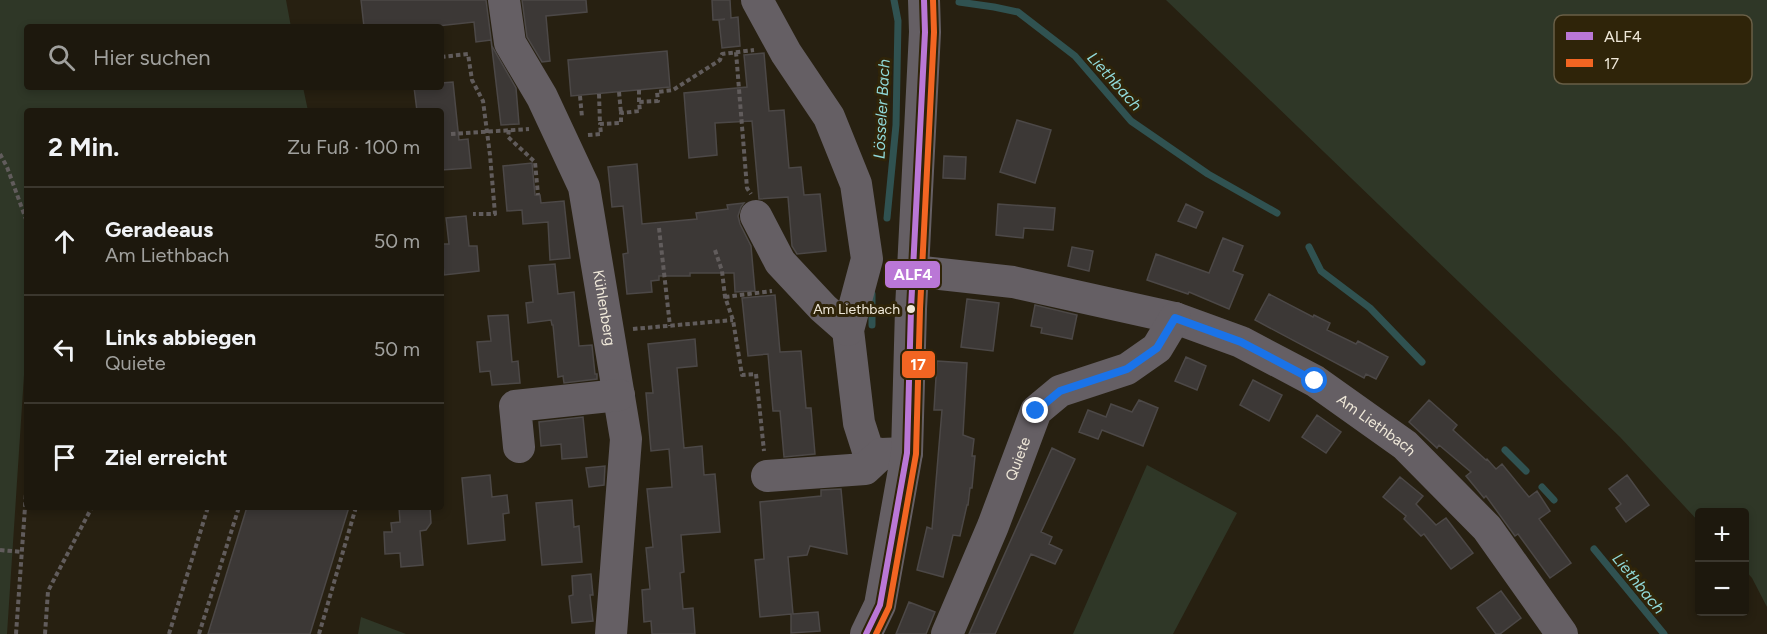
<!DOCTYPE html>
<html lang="de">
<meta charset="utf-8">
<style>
:root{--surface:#1d180d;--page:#2a251b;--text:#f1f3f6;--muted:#a0a09d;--line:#3b372e}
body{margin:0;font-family:Figtree,sans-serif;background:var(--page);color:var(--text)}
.controls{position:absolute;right:18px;bottom:18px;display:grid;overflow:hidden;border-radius:6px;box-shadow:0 3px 9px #0003}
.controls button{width:54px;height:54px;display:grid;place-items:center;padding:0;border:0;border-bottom:2px solid var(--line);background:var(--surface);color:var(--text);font:30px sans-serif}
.stop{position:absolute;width:18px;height:18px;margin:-14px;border:4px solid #1a73e8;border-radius:50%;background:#fff}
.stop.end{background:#1a73e8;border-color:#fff;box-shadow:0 2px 6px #0008}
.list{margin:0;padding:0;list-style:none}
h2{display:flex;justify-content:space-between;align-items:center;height:78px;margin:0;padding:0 24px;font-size:26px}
h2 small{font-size:20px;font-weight:400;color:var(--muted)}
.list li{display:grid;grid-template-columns:39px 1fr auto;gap:18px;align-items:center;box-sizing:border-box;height:108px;padding:0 24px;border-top:2px solid var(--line)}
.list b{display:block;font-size:22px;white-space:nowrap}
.list p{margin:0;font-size:20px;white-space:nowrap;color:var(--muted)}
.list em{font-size:20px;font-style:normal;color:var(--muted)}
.icon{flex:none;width:33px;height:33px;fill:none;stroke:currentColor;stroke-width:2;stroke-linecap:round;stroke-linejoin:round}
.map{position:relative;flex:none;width:1767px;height:634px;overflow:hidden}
.search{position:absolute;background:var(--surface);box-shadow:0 3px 9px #0003;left:24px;top:24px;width:420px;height:66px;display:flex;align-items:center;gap:15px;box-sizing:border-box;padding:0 21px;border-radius:6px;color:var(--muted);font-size:22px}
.panel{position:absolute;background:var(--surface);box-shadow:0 3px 9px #0003;left:24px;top:108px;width:420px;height:402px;border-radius:6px}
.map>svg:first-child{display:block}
</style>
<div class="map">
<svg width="1767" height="634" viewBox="0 0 1767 634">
<rect width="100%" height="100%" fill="#272011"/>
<path fill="#2f3727" d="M0 0H286L291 27H27V87H303L308 111H27L25 360 7 634H0Z
M1166 0H1767V607L1752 578 1745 570 1744 512H1700L1699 522 1620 437Z
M1147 465 1237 513 1173 634H1073Z
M361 617 406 634H358Z"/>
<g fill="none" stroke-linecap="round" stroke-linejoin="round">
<path stroke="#305251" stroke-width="7" d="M959 2 994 7 1018 12 1075 56 1131 121 1208 174 1277 213
M887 218 896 125 898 21 894 0
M1309 247 1321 271 1370 308 1422 362
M872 294V325
M1505 450 1526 471
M1542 487 1554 500
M1594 549 1664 634"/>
</g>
<path fill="#3c3836" stroke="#4c4847" stroke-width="1.5" d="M361 0H486L492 46 516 88 519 124 501 125 491 40 476 42 474 22 428 27H364Z
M522 0H586L587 12 546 16 550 61 542 62 527 37Z
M712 0H730L731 18 738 17 740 46 722 48 719 20 725 19 713 20Z
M667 51 670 87 571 96 568 60Z
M764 53 769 111 784 110 789 168 801 167 804 195 820 194 826 251 797 254 792 246 788 197 759 199 752 121 715 123 717 155 689 158 684 93 747 87 744 55Z
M453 82 459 140 468 139 471 168 441 170V111H417L414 87H441V83Z
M1017 120 1051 130 1035 183 1000 172Z
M944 156 966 157 965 179 943 178Z
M532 163 535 195H540L541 203 564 201 570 258 550 260 548 222 523 224 522 210 507 211 503 166Z
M637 164 642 224 697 219 696 213 728 209 727 205 744 203 741 207 738 216 740 224 751 246 755 291 735 292 734 273H690V276H659V280L651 281 652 292 627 294 623 254 628 253 623 206 612 207 608 167Z
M998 204 1055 208 1053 230 1024 228 1023 238 996 235Z
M1186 204 1203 212 1196 228 1178 221Z
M466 216 469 246H477L479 271 444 275 441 244H449L446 218Z
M1223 238 1243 246 1233 271 1243 275 1229 309 1189 292 1188 294 1147 280 1156 254 1209 273Z
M1072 247 1093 251 1089 271 1068 266Z
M555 264 558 294 574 292 579 346 592 345 595 374H597V379L564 383 563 376 558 377 553 325H552L551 320 528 323 526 303 533 302 529 266Z
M1269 294 1313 317 1314 315 1330 323 1327 330 1356 344 1358 341 1388 357 1376 379 1366 374 1364 378 1255 320Z
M775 295 780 352 801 351 806 408H811L815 454 784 457 780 411H773L768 354 748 356 742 298Z
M967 299 999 303 993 351 961 347Z
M1035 305 1077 315 1072 339 1041 333 1042 328 1031 326Z
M508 315 512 362 518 361 520 383 492 385 490 371 480 372 477 342 491 341 488 316Z
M695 339 697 366 677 368 684 448 702 446 704 475 715 474 720 532 681 535 684 572 680 573 683 609 693 608 695 634H652L651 621 644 622 642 590 650 589 646 548 653 547 647 489 672 487 669 449 651 451 646 393H653L648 344Z
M1186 357 1206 366 1197 390 1175 381Z
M937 361 967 363 963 435 974 439 972 456H975L972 488H970L968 505H967L960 536 953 535 943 577 917 570 927 527 932 529 942 410H934Z
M1253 380 1282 395 1269 421 1240 405Z
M1139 400 1158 408 1143 446 1102 430 1098 439 1079 432 1088 410 1106 417 1111 404 1132 412Z
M1429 400 1457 425 1453 430 1486 460 1487 459 1496 469 1502 464 1529 497 1537 491 1550 511 1539 519 1571 563 1550 578 1518 534 1515 536 1486 496 1484 498 1466 476 1471 472 1439 445 1437 448 1409 422Z
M1317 415 1341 432 1326 453 1302 437Z
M583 417 587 457 562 459 561 444 541 446 539 422Z
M1052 448 1075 459 1041 532 1052 537 1049 544 1062 550 1055 564 1031 554 995 634H969Z
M605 466 604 485 589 487 586 468Z
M490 475 492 497 507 495 509 513 503 514 505 540 468 544 462 478Z
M1627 475 1649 505 1626 522 1616 508 1621 504 1609 489Z
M1400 477 1423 496 1416 504 1436 525 1446 518 1473 553 1451 569 1424 534 1421 536 1404 519 1406 516 1383 497Z
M841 489 847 554 810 546 807 555 788 557 793 614 818 612 820 631 791 633V614L760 617 755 560 764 559 760 502 821 496V490Z
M572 500 574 527 579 526 582 562 542 565 536 503Z
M247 507H349L310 634H208Z
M399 507H430L431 523 426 530 420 531 423 565 401 567 400 553 385 554 384 532H392L391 523 400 522Z
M591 574 593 595H590L593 621 572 623 569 596 573 595 572 576Z
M1501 591 1521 618 1500 634H1496L1477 608Z
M909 602 935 612 926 634H896Z"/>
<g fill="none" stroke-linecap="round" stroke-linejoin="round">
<path stroke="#615c5c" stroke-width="4" stroke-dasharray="4.5 3" stroke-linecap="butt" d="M736 52 747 188 751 194
M441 57 468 54 472 80 483 101 490 155 495 214H473
M639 90V102
M619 92 621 113
M599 94 600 124
M580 96 582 117
M509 130 508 137 535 162 538 195
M451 134 529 129
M588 135 601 134 600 124 621 123V113L640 111 639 102 658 101 657 92 673 90 720 60 722 54 754 50
M0 154 7 167 27 222
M659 228 670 326
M715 250 722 271 725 297 733 320 742 375 756 374 764 451
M725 297 772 291
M633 329 733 320
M0 550 22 552
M16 634 27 479
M45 634 48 591 92 507
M169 634 208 507
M199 634 239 507
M319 634 356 507"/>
<g stroke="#655f64" stroke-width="32">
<path id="s1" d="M504 0 510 43 542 97 584 187 626 439 611 634"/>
<path d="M757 0 786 53 829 117 856 184 867 259 848 330 859 423 868 451 881 454 907 453"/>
<path d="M756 216 780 262 823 308 848 330"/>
<path id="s2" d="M913 271 1013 282 1175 318 1241 342 1315 381 1405 445 1487 528 1562 634"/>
<path d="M519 447 515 406 619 395"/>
<path d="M767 476 865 469 881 454"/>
<path d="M866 634 880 605 907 453 911 309 925 32 924 0"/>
<path id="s3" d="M947 634 993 526 1036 411 1060 391 1127 369 1157 348 1175 318"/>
</g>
<g stroke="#2f2409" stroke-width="10">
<path id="bus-1" d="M866 634 880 605 907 453 911 309 925 32 924 0"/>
</g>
<g stroke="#2f2409" stroke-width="10">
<path id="bus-2" d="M876 634 889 607 916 454 920 309 934 32 933 0"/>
</g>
<use href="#bus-1" stroke="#ba77d6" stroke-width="6"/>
<use href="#bus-2" stroke="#f26522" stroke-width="6"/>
</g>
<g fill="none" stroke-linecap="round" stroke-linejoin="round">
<path stroke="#1a73e8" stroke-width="8" d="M1036 411 1060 391 1127 369 1157 348 1175 318 1241 342 1315 381"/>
</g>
<circle fill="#efe8d9" stroke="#2f2409" stroke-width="2" cx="911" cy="309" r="5"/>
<g text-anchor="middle" stroke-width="6" stroke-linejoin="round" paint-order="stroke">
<g font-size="14" fill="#efe8d9" stroke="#2f2409" text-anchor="end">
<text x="900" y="314">Am Liethbach</text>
</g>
<g font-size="15" fill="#efe8d9" stroke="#2f2409">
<text dy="5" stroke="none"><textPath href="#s1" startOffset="328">Kühlenberg</textPath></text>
<text dy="5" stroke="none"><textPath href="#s2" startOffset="496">Am Liethbach</textPath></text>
<text dy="5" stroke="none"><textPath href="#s3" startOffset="189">Quiete</textPath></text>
</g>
<g font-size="16" font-style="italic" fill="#91dada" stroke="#2f2409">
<text transform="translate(1115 81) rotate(48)" y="6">Liethbach</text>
<text transform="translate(881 109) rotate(-87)" y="6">Lösseler Bach</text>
<text transform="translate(1639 583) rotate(51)" y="6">Liethbach</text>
</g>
</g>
<rect x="1554" y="15" width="198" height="69" rx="9" fill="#2f2409" stroke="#695f47" stroke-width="1.5"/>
<rect x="1566" y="32" width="27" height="8" fill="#ba77d6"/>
<rect x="1566" y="59" width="27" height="8" fill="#f26522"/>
<g font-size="16" fill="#efe8d9">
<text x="1604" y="42">ALF4</text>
<text x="1604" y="69">17</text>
</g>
<g stroke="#2f2409" stroke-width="2">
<rect x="884" y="260" width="57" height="29" rx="6" fill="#ba77d6"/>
<rect x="901" y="350" width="35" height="29" rx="6" fill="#f26522"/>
</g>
<g font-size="16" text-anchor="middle" font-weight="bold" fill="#fff">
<text x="913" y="280">ALF4</text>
<text x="918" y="370">17</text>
</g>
</svg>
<div class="controls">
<button>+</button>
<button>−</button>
</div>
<div class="stop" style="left:1315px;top:381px"></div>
<div class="stop end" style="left:1036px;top:411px"></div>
<div class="search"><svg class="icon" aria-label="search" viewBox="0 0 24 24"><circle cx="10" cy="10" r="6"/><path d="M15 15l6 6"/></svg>Hier suchen</div>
<section class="panel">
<h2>2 Min.<small>Zu Fuß · 100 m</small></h2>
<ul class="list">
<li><svg class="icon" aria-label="ahead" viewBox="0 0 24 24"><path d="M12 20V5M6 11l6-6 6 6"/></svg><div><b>Geradeaus</b><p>Am Liethbach</p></div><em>50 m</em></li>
<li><svg class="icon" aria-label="left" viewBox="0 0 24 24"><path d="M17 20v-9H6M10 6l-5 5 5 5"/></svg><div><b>Links abbiegen</b><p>Quiete</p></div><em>50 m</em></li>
<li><svg class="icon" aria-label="arrive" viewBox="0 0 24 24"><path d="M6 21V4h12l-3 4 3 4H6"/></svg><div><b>Ziel erreicht</b></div></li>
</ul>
</section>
</div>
